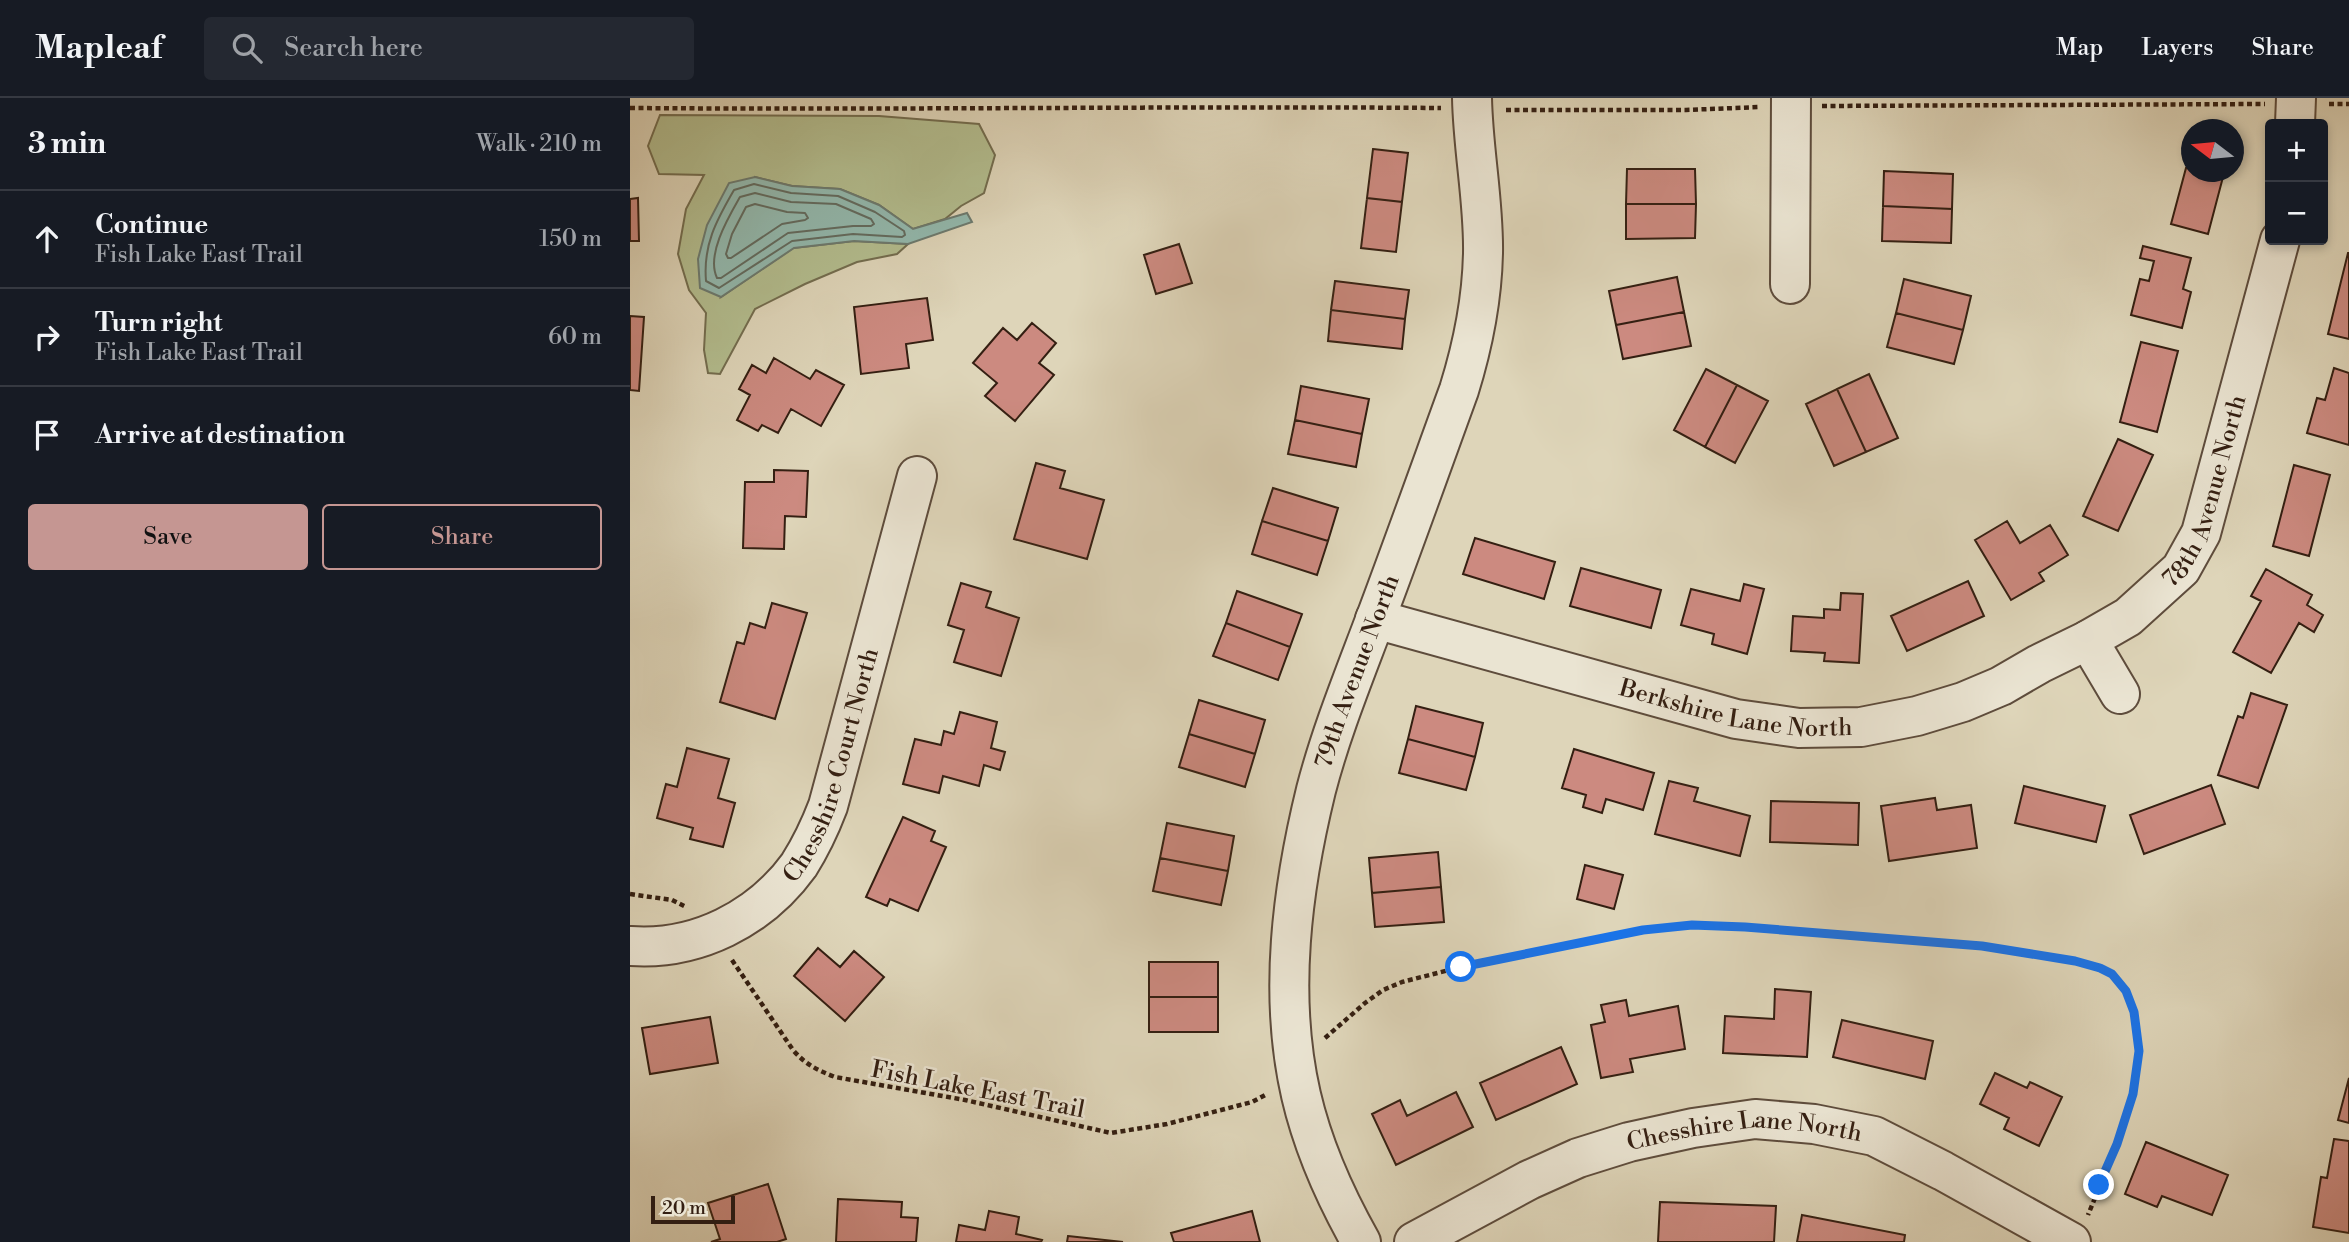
<!DOCTYPE html>
<meta charset="utf-8">
<style>
:root{--surface:#171b24;--page:#242831;--text:#f1f3f6;--muted:#9ea1a6;--line:#363941;--accent:#c59692}
body{margin:0;font-family:"Libre Bodoni",serif;background:var(--page);color:var(--text)}
.controls{position:absolute;right:21px;top:21px;display:grid;overflow:hidden;border-radius:7px;box-shadow:0 4px 10px #0003}
.controls button{width:63px;height:63px;display:grid;place-items:center;padding:0;border:0;border-bottom:2px solid var(--line);background:var(--surface);color:var(--text);font:35px sans-serif}
.compass{position:absolute;left:1551px;top:21px;width:63px;height:63px;border-radius:50%;background:var(--surface);box-shadow:0 4px 10px #0003;rotate:286deg}
.scale{position:absolute;left:21px;bottom:18px;width:84px;box-sizing:border-box;padding-left:7px;border:4px solid #341f12;border-top:0;font-size:19px;line-height:24px;white-space:nowrap;color:#341f12;-webkit-text-stroke:5px #eae4d2;paint-order:stroke}
.stop{position:absolute;width:21px;height:21px;margin:-16px;border:5px solid #1a73e8;border-radius:50%;background:#fff}
.stop.end{background:#1a73e8;border-color:#fff;box-shadow:0 2px 7px #0008}
.list{margin:0;padding:0;list-style:none}
h2{display:flex;justify-content:space-between;align-items:center;height:91px;margin:0;padding:0 28px;font-size:30px}
h2 small{font-size:23px;font-weight:400;color:var(--muted)}
.list li{display:grid;grid-template-columns:46px 1fr auto;gap:21px;align-items:center;box-sizing:border-box;height:98px;padding:0 28px;border-top:2px solid var(--line)}
.list b{display:block;font-size:26px;white-space:nowrap}
.list p{margin:0;font-size:23px;white-space:nowrap;color:var(--muted)}
.list em{font-size:23px;font-style:normal;color:var(--muted)}
.actions{display:flex;gap:14px;padding:21px 28px}
.actions a{flex:1;padding:16px 0;border:2px solid var(--accent);border-radius:7px;text-align:center;font-size:24px;color:var(--accent)}
.actions .main{background:var(--accent);color:#111}
.icon{flex:none;width:38px;height:38px;fill:none;stroke:currentColor;stroke-width:2;stroke-linecap:round;stroke-linejoin:round}
.map{position:relative;flex:none;width:1719px;height:1144px;overflow:hidden}
header{display:flex;align-items:center;gap:42px;box-sizing:border-box;height:98px;padding:0 35px;background:var(--surface);border-bottom:2px solid var(--line)}
header strong{font-size:33px}
nav{display:flex;gap:38px;margin-inline-start:auto;font-size:24px}
.search{width:490px;height:63px;background:var(--page);display:flex;align-items:center;gap:18px;box-sizing:border-box;padding:0 24px;border-radius:7px;color:var(--muted);font-size:26px}
main{display:flex}
aside{flex:1;background:var(--surface)}
.map>svg:first-child{display:block}
</style>
<header>
<strong>Mapleaf</strong>
<div class="search"><svg class="icon" aria-label="search" viewBox="0 0 24 24"><circle cx="10" cy="10" r="6"/><path d="M15 15l6 6"/></svg>Search here</div>
<nav><a>Map</a><a>Layers</a><a>Share</a></nav>
</header>
<main>
<aside>
<h2>3 min<small>Walk · 210 m</small></h2>
<ul class="list">
<li><svg class="icon" aria-label="ahead" viewBox="0 0 24 24"><path d="M12 20V5M6 11l6-6 6 6"/></svg><div><b>Continue</b><p>Fish Lake East Trail</p></div><em>150 m</em></li>
<li><svg class="icon" aria-label="right" viewBox="0 0 24 24"><path d="M7 20v-9h11M14 6l5 5-5 5"/></svg><div><b>Turn right</b><p>Fish Lake East Trail</p></div><em>60 m</em></li>
<li><svg class="icon" aria-label="arrive" viewBox="0 0 24 24"><path d="M6 21V4h12l-3 4 3 4H6"/></svg><div><b>Arrive at destination</b></div></li>
</ul>
<div class="actions"><a class="main">Save</a><a>Share</a></div>
</aside>
<div class="map">
<svg width="1719" height="1144" viewBox="0 0 1719 1144">
<rect width="100%" height="100%" fill="#ded5b9"/>
<filter id="stains"><feTurbulence type="fractalNoise" baseFrequency=".00286" numOctaves="4"/><feColorMatrix values="0 0 0 0 .2 0 0 0 0 .09 0 0 0 0 .02 0 0 0 .5 -.17"/></filter>
<radialGradient id="worn" r=".72"><stop offset=".6" stop-color="#630" stop-opacity="0"/><stop offset="1" stop-color="#630" stop-opacity=".3"/></radialGradient>
<path fill="#b3bd8f" stroke="#746e50" stroke-width="2" d="M30 17 249 18 349 26 365 57 354 95 331 108 315 121 283 131 249 107 210 91 162 88 125 79 91 199 163 150 224 143 278 146 267 156 227 164 175 186 125 211 90 276 78 275 74 252 76 215 59 192 48 156 56 111 74 77 29 76 18 48Z"/>
<path fill="#93b9ae" stroke="#6d7b70" stroke-width="2" d="M125 79 162 88 210 91 249 107 283 131 337 115 342 124 278 146 224 143 164 150 91 199 70 190 68 161 77 127 99 85Z"/>
<g fill="none" stroke-linecap="round" stroke-linejoin="round">
<path stroke="#646c60" stroke-width="2" d="M124 86 161 95 208 98 245 114 274 133 275 137 272 139 223 136 162 143 89 190 76 183C73 147 86 123 104 92Z
M125 95 161 104 206 106 241 121 244 126 241 128H223L158 135 91 180H87C76 157 98 120 110 99Z
M125 106 157 114 175 115 178 120 175 122 152 126 101 160H98L96 156 102 136 116 109Z"/>
</g>
<path fill="#cc8a80" stroke="#341f12" stroke-width="2" d="M743 51 778 55 772 104 737 100Z
M1556 70 1562 71V74H1571L1593 79 1578 136 1541 126Z
M997 71H1065L1066 106H996Z
M1254 73 1323 76 1322 111 1253 108Z
M8 100 9 143H0V101Z
M737 100 772 104 766 154 731 150Z
M996 106H1066L1065 140 996 141Z
M1253 108 1322 111 1321 145 1252 143Z
M549 146 562 185 526 196 514 157Z
M1513 148 1561 160 1553 191 1561 194 1552 230 1501 217 1510 181 1519 183 1524 163 1510 160Z
M1718 155H1719V241L1698 236Z
M1047 179 1054 214 986 227 979 193Z
M1274 181 1341 198 1333 232 1266 215Z
M705 183 779 192 775 221 701 212Z
M297 200 303 242 276 246 279 270 231 276 224 209Z
M701 212 775 221 772 251 698 243Z
M1054 214 1061 248 993 261 986 227Z
M1266 215 1333 232 1324 266 1257 249Z
M0 218 14 219 9 293 0 292Z
M402 225 426 245 409 265 424 277 385 323 355 298 367 285 343 265 373 230 387 242Z
M1511 244 1548 253 1527 334 1490 324Z
M144 260 180 281 186 272 214 287 191 328 161 311 148 335 132 327 128 333 107 322 120 297 109 291 122 267 136 275Z
M1704 270 1719 275V347L1677 335 1687 300 1695 302Z
M1076 271 1107 287 1075 349 1044 332Z
M1239 276 1268 340 1236 354 1207 291Z
M1107 287 1138 303 1105 365 1075 349Z
M671 288 739 301 732 336 665 322Z
M1207 291 1236 354 1204 368 1176 306Z
M665 322 732 336 726 369 658 356Z
M1488 341 1523 357 1488 433 1453 418Z
M406 365 435 373 430 390 474 402 457 461 384 441Z
M1664 367 1700 377 1679 458 1643 448Z
M144 372 178 373 176 419 155 418 154 451 113 450 115 384H144Z
M643 390 708 410 698 443 632 423Z
M632 423 698 443 687 477 622 456Z
M1377 423 1390 445 1420 427 1438 457 1409 475 1414 483 1381 502 1345 442Z
M845 440 925 464 914 501 833 476Z
M951 470 1031 492 1021 530 940 508Z
M1636 471 1682 497 1677 507 1693 517 1684 534 1669 525 1641 575 1603 554 1631 503 1621 498Z
M1338 483 1354 518 1277 553 1261 518Z
M331 485 361 494 356 509 389 520 371 578 324 564 334 532 318 527Z
M1114 486 1134 491 1117 556 1082 546 1084 536 1051 527 1061 491 1110 503Z
M607 493 672 516 660 549 596 525Z
M1211 495 1233 496 1229 565 1194 563 1195 555 1161 553 1163 518 1194 520V511L1210 512Z
M142 505 177 515 145 621 90 604 107 544 114 546 120 525 135 530Z
M596 525 660 549 648 582 583 558Z
M1621 595 1657 607 1628 690 1588 677 1608 618 1613 620Z
M569 602 635 622 625 656 559 636Z
M786 608 853 625 845 659 778 641Z
M330 614 367 624 361 650 375 654 370 672 354 667 349 688 313 678 309 695 273 686 285 641 311 647 314 633 324 636Z
M559 636 625 656 615 689 549 669Z
M778 641 845 659 836 692 769 675Z
M57 650 99 661 88 700 105 705 93 749 60 741 63 730 27 720 36 686 47 689Z
M944 651 1024 675 1013 712 976 701 972 715 953 709 956 697 932 690Z
M1039 683 1068 690 1064 703 1120 718 1110 758 1025 736Z
M1581 687 1595 726 1514 756 1500 717Z
M1394 688 1475 708 1466 744 1385 725Z
M1305 700 1307 712 1341 707 1347 750 1259 763 1251 708Z
M1141 703 1229 705 1228 747 1140 744Z
M273 719 305 733 301 743 316 749 288 813 260 801 257 808 236 799Z
M537 725 604 738 598 773 530 760Z
M808 754 811 789 742 795 739 760Z
M530 760 598 773 591 807 523 793Z
M955 767 993 777 984 811 947 801Z
M811 789 814 824 745 829 742 795Z
M188 850 210 869 224 853 254 879 215 923 164 878Z
M519 864H588V899H519Z
M1145 891 1181 894 1177 959 1093 955 1095 918 1144 921Z
M519 899H588V934H519Z
M996 902 999 918 1048 908 1055 951 1000 961 1003 974 971 980 961 927 975 924 971 907Z
M80 919 88 965 20 976 12 930Z
M1212 922 1303 943 1295 981 1203 959Z
M931 949 947 986 866 1022 850 985Z
M1365 975 1397 990 1400 984 1432 999 1409 1048 1374 1031 1379 1020 1350 1006Z
M1719 980V1025L1708 1022Z
M826 994 843 1029 766 1067 742 1016 770 1002 777 1018Z
M1704 1041 1719 1043V1135L1683 1129 1691 1079 1697 1080Z
M1516 1044 1598 1077 1582 1117 1532 1098 1527 1109 1495 1096Z
M138 1086 156 1141 147 1144H81L90 1141 78 1105Z
M208 1101 272 1104 271 1119 288 1120 286 1144H206Z
M1030 1104 1146 1108 1144 1144H1028Z
M359 1113 389 1119 386 1136 412 1142 411 1144H326L329 1127 355 1132Z
M622 1113 630 1144H544L541 1135Z
M1172 1117 1275 1137 1274 1144H1167Z
M438 1138 493 1144H437Z"/>
<g fill="none" stroke-linecap="round" stroke-linejoin="round">
<g stroke="#5e4c3c" stroke-width="42">
<g id="minor">
<path d="M1665 26 1666 0"/>
<path d="M1160 186 1161 0"/>
<path id="s1" d="M745 521 1106 621 1169 630 1231 629 1287 618 1333 604 1371 588 1409 566 1458 542"/>
<path id="s2" d="M1490 596 1458 542 1498 519 1551 471 1571 435 1650 142"/>
<path id="s3" d="M0 848C66 853 130 821 169 767 181 748 190 729 198 708L287 378"/>
<path id="s4" d="M731 1144C705 1098 683 1049 671 997 648 897 662 790 686 692 701 634 724 578 745 522 774 445 801 369 829 292 843 247 852 203 853 155 854 104 843 52 842 0"/>
<path id="s5" d="M784 1144 899 1082 948 1060 999 1044 1063 1030 1125 1021 1184 1026 1244 1038 1313 1073 1441 1144"/>
</g>
</g>
<path stroke="#341f12" stroke-width="4.5" stroke-dasharray="5 3.5" stroke-linecap="butt" d="M1699 6H1719
M1192 8 1635 6
M0 10C270 12 541 8 811 10
M876 12H1056L1130 9
M0 796 42 802 56 809
M102 862 163 952C175 966 187 972 205 979L335 1002 481 1035 537 1026 622 1004 637 996
M695 940 735 905 753 892 772 884 831 869 1013 832 1062 827 1115 829 1352 848 1456 865 1482 876 1496 893 1504 914 1509 953 1503 996 1487 1046 1458 1117"/>
<use href="#minor" stroke="#eae4d2" stroke-width="38"/>
</g>
<g fill="none" stroke-linecap="round" stroke-linejoin="round">
<path stroke="#1a73e8" stroke-width="9" d="M831 869 1013 832 1062 827 1115 829 1352 848 1445 863 1470 870 1482 876 1496 893 1504 914 1509 953 1503 996 1487 1046 1469 1087"/>
</g>
<g text-anchor="middle" stroke-width="5" stroke-linejoin="round" paint-order="stroke">
<g font-size="24" fill="#341f12" stroke="#eae4d2">
<text dy="8" stroke="none"><textPath href="#s2" startOffset="262">78th Avenue North</textPath></text>
<text dy="8" stroke="none"><textPath href="#s4" startOffset="593">79th Avenue North</textPath></text>
<text dy="8" stroke="none"><textPath href="#s1" startOffset="373">Berkshire Lane North</textPath></text>
<text dy="8" stroke="none"><textPath href="#s3" startOffset="301">Chesshire Court North</textPath></text>
<text transform="translate(348 991) rotate(11)" y="8">Fish Lake East Trail</text>
<text dy="8" stroke="none"><textPath href="#s5" startOffset="355">Chesshire Lane North</textPath></text>
</g>
</g>
<rect width="100%" height="100%" filter="url(#stains)"/>
<rect width="100%" height="100%" fill="url(#worn)"/>
</svg>
<div class="controls">
<button>+</button>
<button>−</button>
</div>
<svg class="compass" viewBox="-18 -18 36 36"><path d="M0-13l5 13h-10z" fill="#e53935"/><path d="M0 13l5-13h-10z" fill="#9ea1a6"/></svg>
<div class="scale">20 m</div>
<div class="stop" style="left:831px;top:869px"></div>
<div class="stop end" style="left:1469px;top:1087px"></div>
</div>
</main>
